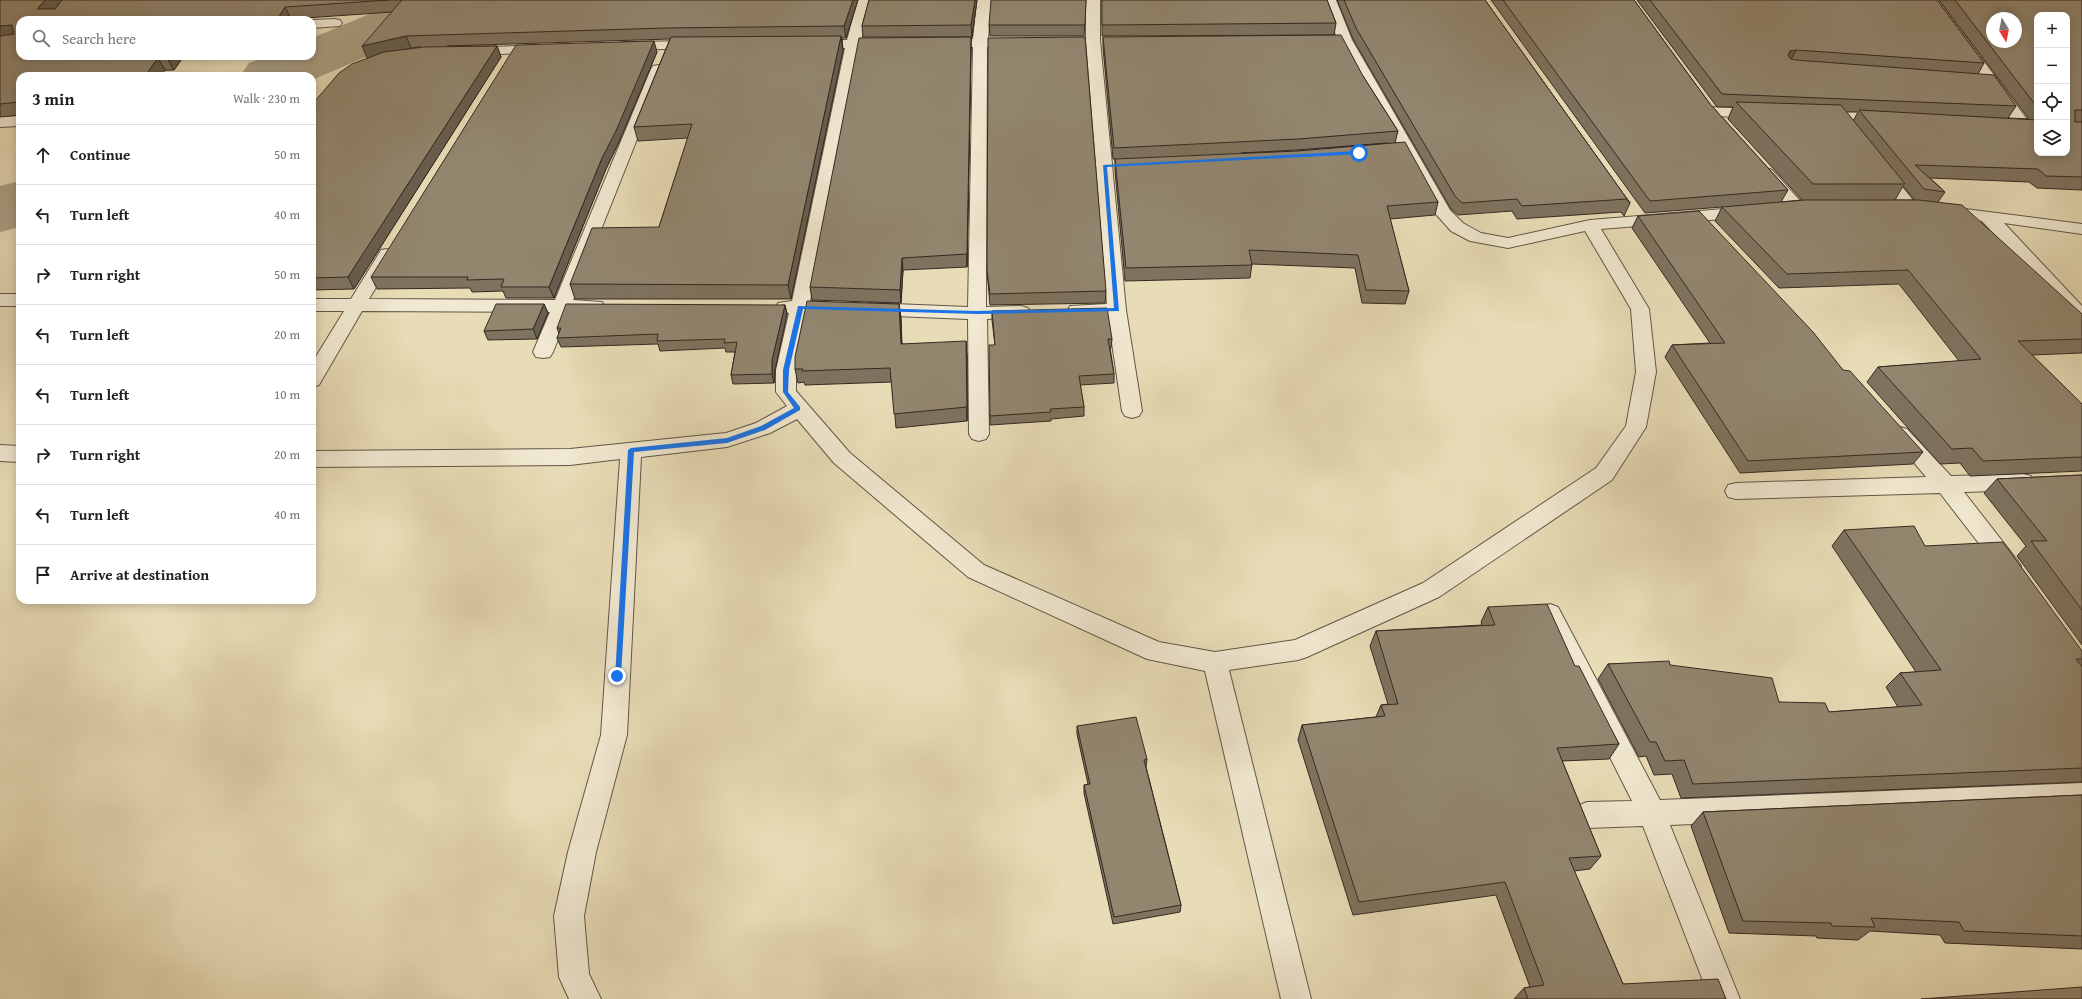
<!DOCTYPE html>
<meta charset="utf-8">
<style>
:root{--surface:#fff;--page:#f2f2f2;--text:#222;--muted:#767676;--line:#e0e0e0}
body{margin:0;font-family:"Gentium Book Plus",serif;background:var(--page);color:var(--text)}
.controls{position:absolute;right:12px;top:12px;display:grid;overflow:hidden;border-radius:8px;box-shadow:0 2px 10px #0003}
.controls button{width:36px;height:36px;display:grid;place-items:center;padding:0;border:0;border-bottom:1px solid var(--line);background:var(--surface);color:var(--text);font:20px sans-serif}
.compass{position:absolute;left:1986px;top:12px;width:36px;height:36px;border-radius:50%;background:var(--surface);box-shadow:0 2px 10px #0003;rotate:170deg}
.stop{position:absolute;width:12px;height:12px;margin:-9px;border:3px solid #1a73e8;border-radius:50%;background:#fff}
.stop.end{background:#1a73e8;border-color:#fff;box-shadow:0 1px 4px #0008}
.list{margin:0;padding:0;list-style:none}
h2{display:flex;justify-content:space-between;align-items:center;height:52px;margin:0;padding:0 16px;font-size:17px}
h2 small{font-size:13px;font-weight:400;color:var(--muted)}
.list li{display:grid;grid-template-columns:26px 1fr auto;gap:12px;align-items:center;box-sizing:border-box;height:60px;padding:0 16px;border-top:1px solid var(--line)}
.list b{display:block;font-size:15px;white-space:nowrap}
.list em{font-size:13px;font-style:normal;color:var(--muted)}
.icon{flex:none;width:22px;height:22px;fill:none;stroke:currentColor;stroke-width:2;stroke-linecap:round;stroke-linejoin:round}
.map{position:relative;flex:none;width:2082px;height:999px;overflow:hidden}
.search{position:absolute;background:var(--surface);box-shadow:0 2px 10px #0003;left:16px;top:16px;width:300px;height:44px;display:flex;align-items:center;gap:10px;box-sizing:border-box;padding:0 14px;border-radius:12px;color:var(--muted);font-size:15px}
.panel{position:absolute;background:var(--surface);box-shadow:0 2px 10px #0003;left:16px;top:72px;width:300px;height:532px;border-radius:12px}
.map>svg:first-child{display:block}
</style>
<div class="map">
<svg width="2082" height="999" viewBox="0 0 2082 999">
<rect width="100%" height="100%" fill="#e8dcb6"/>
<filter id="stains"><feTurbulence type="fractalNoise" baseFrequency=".005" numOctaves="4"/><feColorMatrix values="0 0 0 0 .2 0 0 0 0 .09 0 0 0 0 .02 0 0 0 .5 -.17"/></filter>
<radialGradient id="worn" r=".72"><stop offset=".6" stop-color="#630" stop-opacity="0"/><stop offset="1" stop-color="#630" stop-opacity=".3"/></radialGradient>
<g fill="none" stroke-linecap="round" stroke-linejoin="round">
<path fill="#ab9f84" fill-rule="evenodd" d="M411 0H498L490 12 429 30 312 80V76H240L249 63 267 56H312V38L389 6Z
M20 181V227L0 232V186Z"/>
<g stroke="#615647" stroke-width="2">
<path id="minor" d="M858 0H872L861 40 893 41 895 44 893 47 859 48 810 301 842 304 844 308 842 312 835 314 808 313 796 370V391L850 453 984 565 1159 642 1215 652 1295 640 1423 583 1596 468 1626 426 1636 372 1631 309 1585 231 1508 248 1470 241 1451 231 1434 212 1400 148 1362 86 1338 40 1322 0H1336L1352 40 1450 210 1463 223 1481 233 1508 238 1590 220 1748 207 1754 208 1757 212 1754 216 1748 217 1601 229 1649 309 1656 372 1646 427 1612 480 1439 597 1307 657 1298 660 1229 670 1311 999H1281L1205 671 1147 659 968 577 834 463 797 419 770 433 727 447 641 457 627 735 596 852 584 916 589 974 601 999H569L559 977 554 916 568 852 601 735 620 459 570 465 312 467V451L570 449 726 433 756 423 787 406 776 392V370L789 313 778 311 776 307 778 303 792 301 845 48H812L807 47 805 44 807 41 812 40H847Z
M977 0H991L988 39H1023L1025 42 1023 45 987 47 986 307 1021 306 1028 308 1030 312 1028 316 987 319 989 434 986 439 979 441 972 439 969 434 968 319 869 315 862 313 860 309 862 305 869 303 968 307 973 47H937L935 44 937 41 942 40 973 39Z
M1086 0H1100V40L1126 310 1142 411 1139 416 1132 418 1125 416 1122 411 1108 316 1070 314 1068 310 1070 306 1107 304 1086 40Z
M1924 0H1938L2029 122 2031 125 2029 128H2017Z
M335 19 340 20 342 23 340 26 312 28 311 20Z
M698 41 703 42 705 45 703 48 624 50 619 49 617 46 619 43 624 42Z
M514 46 519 47 521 50 519 53 469 56 464 55 462 52 464 49 469 48Z
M658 65 663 66 665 69 573 300 602 302 604 306 602 310 569 312 553 352 550 357 543 358 536 357 533 352 550 312 362 311 319 385 312 387V363L344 311H312V299H351L381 250 387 249 393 250 396 254 369 299 555 300 651 69 653 66Z
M1711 107 1760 109 1765 111 1768 114 1765 117 1760 119 1706 115 1703 112 1706 109Z
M1837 111 1886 113 1891 115 1894 118 1891 121 1886 123 1850 121 1856 129 1854 132C1841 135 1836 125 1829 116L1832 113Z
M20 116V126L0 127V117Z
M1880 165 1886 167 1916 204 1919 208 1916 212 1910 213 1904 212 1874 173 1872 170 1874 167Z
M1766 168 1772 170 1803 204 1806 208 1803 212 1797 213 1791 212 1760 176 1758 173 1760 170Z
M1942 206 2082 224V234L2004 223 2082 306V323L2075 321 1982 221 1936 215 1933 211 1936 207Z
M0 294H20V306H0Z
M1900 427 1907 429 1951 476 2023 474 2031 476 2034 482 2031 488 2023 490 1964 492 2017 560 2021 566 2017 572 2009 575 2001 572 1940 493 1736 499 1728 497 1725 491 1728 485 1736 483 1926 477 1890 434 1893 429Z
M0 445 20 446V462L0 461Z
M1550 604 1558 607 1660 800 2082 783V807L1670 825 1740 999H1710L1643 826 1587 828 1577 824 1573 815 1577 806 1587 802 1632 801 1538 614 1542 607Z"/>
</g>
<use href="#minor" fill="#f0e8d0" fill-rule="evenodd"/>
</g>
<path fill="#7e735f" stroke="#342922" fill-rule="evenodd" d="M0 0H858L846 38H842L843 50 791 299H575L570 284 659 227 688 138 638 141 634 127 670 39 447 46H497L501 57 354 289 312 290V102L315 101 372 57 367 58 392 12 291 19 290 20H20V56H184L174 70 20 76V115L0 117ZM420 47 402 50 411 48Z
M869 0H977L972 37H863L862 26Z
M1086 0 1084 36H990L989 25Z
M1102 0H1327L1336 23 1334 35 1102 36Z
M1337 0H1485L1630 203 1624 216 1621 212 1517 219 1512 211 1458 215 1451 209 1353 39Z
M1491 0H1634L1710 104 1788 190 1781 202 1802 200 1728 119 1733 107H1717L1637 0H1937L1984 63 1978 74 2016 106 2008 118 2029 119 1939 0H2082V190L2037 188 2029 182 1930 178 1945 192 1938 202 2082 314V353L2032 355 2082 404V471L1970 476 1960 463 1940 464 1867 382 1878 367 1959 361 1899 284 1779 288 1715 221 1722 207 1645 213ZM2037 15 2067 153H2037ZM1846 112H1858L1853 121ZM1903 186 1915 200H1895Z
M971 37V49L967 267 903 270 901 303 812 300 810 287Z
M1103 37 1363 76 1398 131 1395 143 1438 202 1435 215 1390 219 1409 291 1405 304 1362 303 1355 268 1252 264 1250 278 1125 281 1115 171V159H1113L1103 47ZM1387 143 1298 151 1241 153 1296 150Z
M657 52 619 142 606 169 554 298H506L503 291 472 292 470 288 377 289 371 277Z
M1638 216 1843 370 1923 452 1913 464 1740 473 1665 357 1672 345 1710 343 1632 228Z
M987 271 1106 291 1105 303 990 305 988 282Z
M544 304 548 313 537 339 488 340 484 331Z
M899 304 901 318 902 344 967 355V421L896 428 892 382 805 385 804 382 798 383 795 369Z
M785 305 787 314 775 370 774 383 733 384 731 375 735 352H726L725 348 660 351 658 344 561 347 557 338 559 334 557 328Z
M992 311 1112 339 1111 348H1110L1114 374V383L1080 385 1084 407V416L1051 419V421L990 425V416L995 345 992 320Z
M2082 475V645L2017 556 2026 546 1984 493 1997 479Z
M1844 530 1925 546 2082 651V665H2081L2082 667V782L1681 798 1672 774 1654 775 1646 756 1639 757 1598 679 1608 664 1670 665 1779 702 1829 712 1898 707 1886 687 1900 673 1916 672 1832 546Z
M1488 607 1575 666 1619 744 1609 759 1562 761 1601 856 1590 869 1574 871 1623 984 1726 999H1514L1524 988 1530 987 1496 895 1353 915 1298 740 1302 725 1376 717 1381 705 1388 704 1370 646 1376 631 1482 625 1481 622Z
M1077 726 1147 759 1146 767 1181 905 1180 912 1113 924 1084 793V785L1088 784 1077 734Z
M2082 795V949L1945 943 1940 935 1870 931 1858 940 1817 938 1816 936 1729 933 1691 826 1703 812Z"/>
<path fill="#665e4e" stroke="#342922" d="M45 0H62L46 20 37 9Z
M853 0H858L846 38 844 26Z
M975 0H977L972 37 971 25Z
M285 7 291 19 290 20H277Z
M12 25 20 37 0 39V26Z
M406 36 411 48 367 58 362 46Z
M841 36 843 50 791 299 788 285Z
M971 37V49L967 267V254Z
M654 41 657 52 619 142 606 169 554 298 549 287 602 158Z
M497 46 501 57 354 289 348 277Z
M1796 50 1790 62 1784 63 1790 51Z
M169 56H184L174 70 167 58Z
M158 58 165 70 161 76H145Z
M902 258 903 270 901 303 900 290Z
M544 304 548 313 537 339 533 329Z
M899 304 901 318 902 357 901 344Z
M785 305 787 314 775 370 774 383 772 374V360Z
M966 341 967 355V421V407Z"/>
<path fill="#92866f" stroke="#342922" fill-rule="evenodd" d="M0 0H45L37 9H55L62 0H389L285 7 277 20H20V56H169L167 58H158L145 76H20V102L0 104V36L14 34 12 25 0 26Z
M402 0H853L844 26 665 28 406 36 362 46Z
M869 0H975L971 25 862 26Z
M991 0H1086L1085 25H989Z
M1102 0H1327L1336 23 1102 25Z
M1344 0H1485L1630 203 1627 199 1522 206 1517 199 1462 203 1455 196 1356 28Z
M1503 0H1634L1710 104 1788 190 1650 201Z
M1650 0H1937L1984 63 1796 50 1790 51 1788 56 1791 59 1796 60 1994 75 2016 106 1722 94Z
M1955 0H2082V110H2075V122H2082V177L2046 176 2038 169 1915 165 1945 192 1924 189 1859 110 2037 120V153H2067V15H2037V107ZM1992 18H2016V42H1992Z
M1341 35 1363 76 1398 131 1298 139 1114 148 1103 37Z
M841 36 788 285 570 284 592 228 659 227 692 124 634 127 671 37Z
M971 37 967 254 902 258 900 290 810 287 859 38Z
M1085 37 1106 291 990 294 987 271 988 38Z
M654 41 616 131 602 158 549 287H501L504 279 467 280 468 277H371L516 45Z
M497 46 348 277 312 278V102L315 101 339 73 352 64 384 52 424 47Z
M1736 102 1841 105 1905 184H1813Z
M1405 142 1438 202 1387 206 1409 291 1366 290 1358 255 1249 250 1252 265 1126 268 1115 159 1298 151Z
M1805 200H1919L1962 205 2082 314V339L2018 341 2082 404V457L1983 461 1972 448 1952 449 1878 367 1981 359 1908 270 1787 274 1722 207Z
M1699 211 1813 332 1843 370 1850 371 1923 452 1748 461 1672 345 1725 343 1638 216Z
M807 301 899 304 901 344 966 341 967 407 894 414 890 368 802 371 803 369H795V357Z
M496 304H544L533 329 484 331Z
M566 304 785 305 772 360V374L731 375 737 342 724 343 725 339 657 341 658 334 557 338 561 328H557Z
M1107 308 1112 339H1108L1114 374 1079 376 1084 407 1050 409 1051 412 990 416 989 345H995L992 311Z
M2082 475V610L2031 541H2047L1997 479Z
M1914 526 1925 546 2003 542 2082 651V659H2076L2082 667V768L1693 784 1684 760 1665 761 1656 742H1650L1608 664 1669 661 1670 665 1772 678 1779 702 1825 703 1829 712 1922 705 1900 673 1941 670 1844 530Z
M1547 604 1575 666H1579L1619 744 1557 748 1601 856 1569 858 1623 984 1718 979 1726 999H1528L1524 988 1544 985 1505 882 1359 902 1302 725 1385 716 1381 705 1398 704 1376 631 1495 625 1488 607Z
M1136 717 1147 759 1144 760 1181 905 1114 917 1084 785 1090 784 1077 726Z
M2082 795V936L1964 931 1959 922 1871 918 1875 927 1832 926 1831 923 1743 921 1703 812Z
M2082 987V999H1921Z"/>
<path fill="#1a73e8" d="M1359 151 1361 154 1107 167 1119 311 977 314 803 309 789 370 788 392 800 407V410L765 430 727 443 634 452 621 676 620 678H615L628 450 631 448 727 438 761 426 794 408 783 392V370L798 306 977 311 1114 308 1103 165Z"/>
<rect width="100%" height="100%" filter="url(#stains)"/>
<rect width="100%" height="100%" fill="url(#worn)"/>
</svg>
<div class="controls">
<button>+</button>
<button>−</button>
<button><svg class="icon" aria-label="locate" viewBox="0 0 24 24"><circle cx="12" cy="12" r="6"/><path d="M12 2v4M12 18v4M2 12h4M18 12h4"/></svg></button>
<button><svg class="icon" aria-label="layers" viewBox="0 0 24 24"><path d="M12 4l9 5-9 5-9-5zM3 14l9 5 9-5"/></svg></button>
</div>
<svg class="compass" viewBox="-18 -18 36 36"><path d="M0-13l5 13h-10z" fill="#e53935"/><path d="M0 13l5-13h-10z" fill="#767676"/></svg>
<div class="stop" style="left:1359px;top:153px"></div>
<div class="stop end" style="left:617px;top:676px"></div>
<div class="search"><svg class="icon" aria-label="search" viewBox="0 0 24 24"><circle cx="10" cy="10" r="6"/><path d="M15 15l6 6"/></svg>Search here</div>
<section class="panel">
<h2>3 min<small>Walk · 230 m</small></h2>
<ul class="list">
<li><svg class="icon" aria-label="ahead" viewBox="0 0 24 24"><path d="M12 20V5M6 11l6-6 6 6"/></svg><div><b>Continue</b></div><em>50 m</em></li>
<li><svg class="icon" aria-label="left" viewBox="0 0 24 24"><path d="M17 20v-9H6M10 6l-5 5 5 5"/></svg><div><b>Turn left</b></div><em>40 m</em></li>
<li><svg class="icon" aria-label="right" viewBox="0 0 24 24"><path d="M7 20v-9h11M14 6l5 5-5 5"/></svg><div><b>Turn right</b></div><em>50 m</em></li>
<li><svg class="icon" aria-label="left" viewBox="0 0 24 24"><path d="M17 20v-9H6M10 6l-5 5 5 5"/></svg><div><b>Turn left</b></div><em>20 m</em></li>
<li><svg class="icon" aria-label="left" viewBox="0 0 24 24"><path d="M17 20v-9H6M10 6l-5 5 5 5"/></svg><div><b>Turn left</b></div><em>10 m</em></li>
<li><svg class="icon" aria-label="right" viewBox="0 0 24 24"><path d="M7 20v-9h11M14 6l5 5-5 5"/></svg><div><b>Turn right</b></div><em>20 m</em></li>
<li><svg class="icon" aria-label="left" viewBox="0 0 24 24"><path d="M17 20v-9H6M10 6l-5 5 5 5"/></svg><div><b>Turn left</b></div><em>40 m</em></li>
<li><svg class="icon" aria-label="arrive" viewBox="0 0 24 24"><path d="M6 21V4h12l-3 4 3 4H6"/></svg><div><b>Arrive at destination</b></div></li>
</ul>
</section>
</div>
